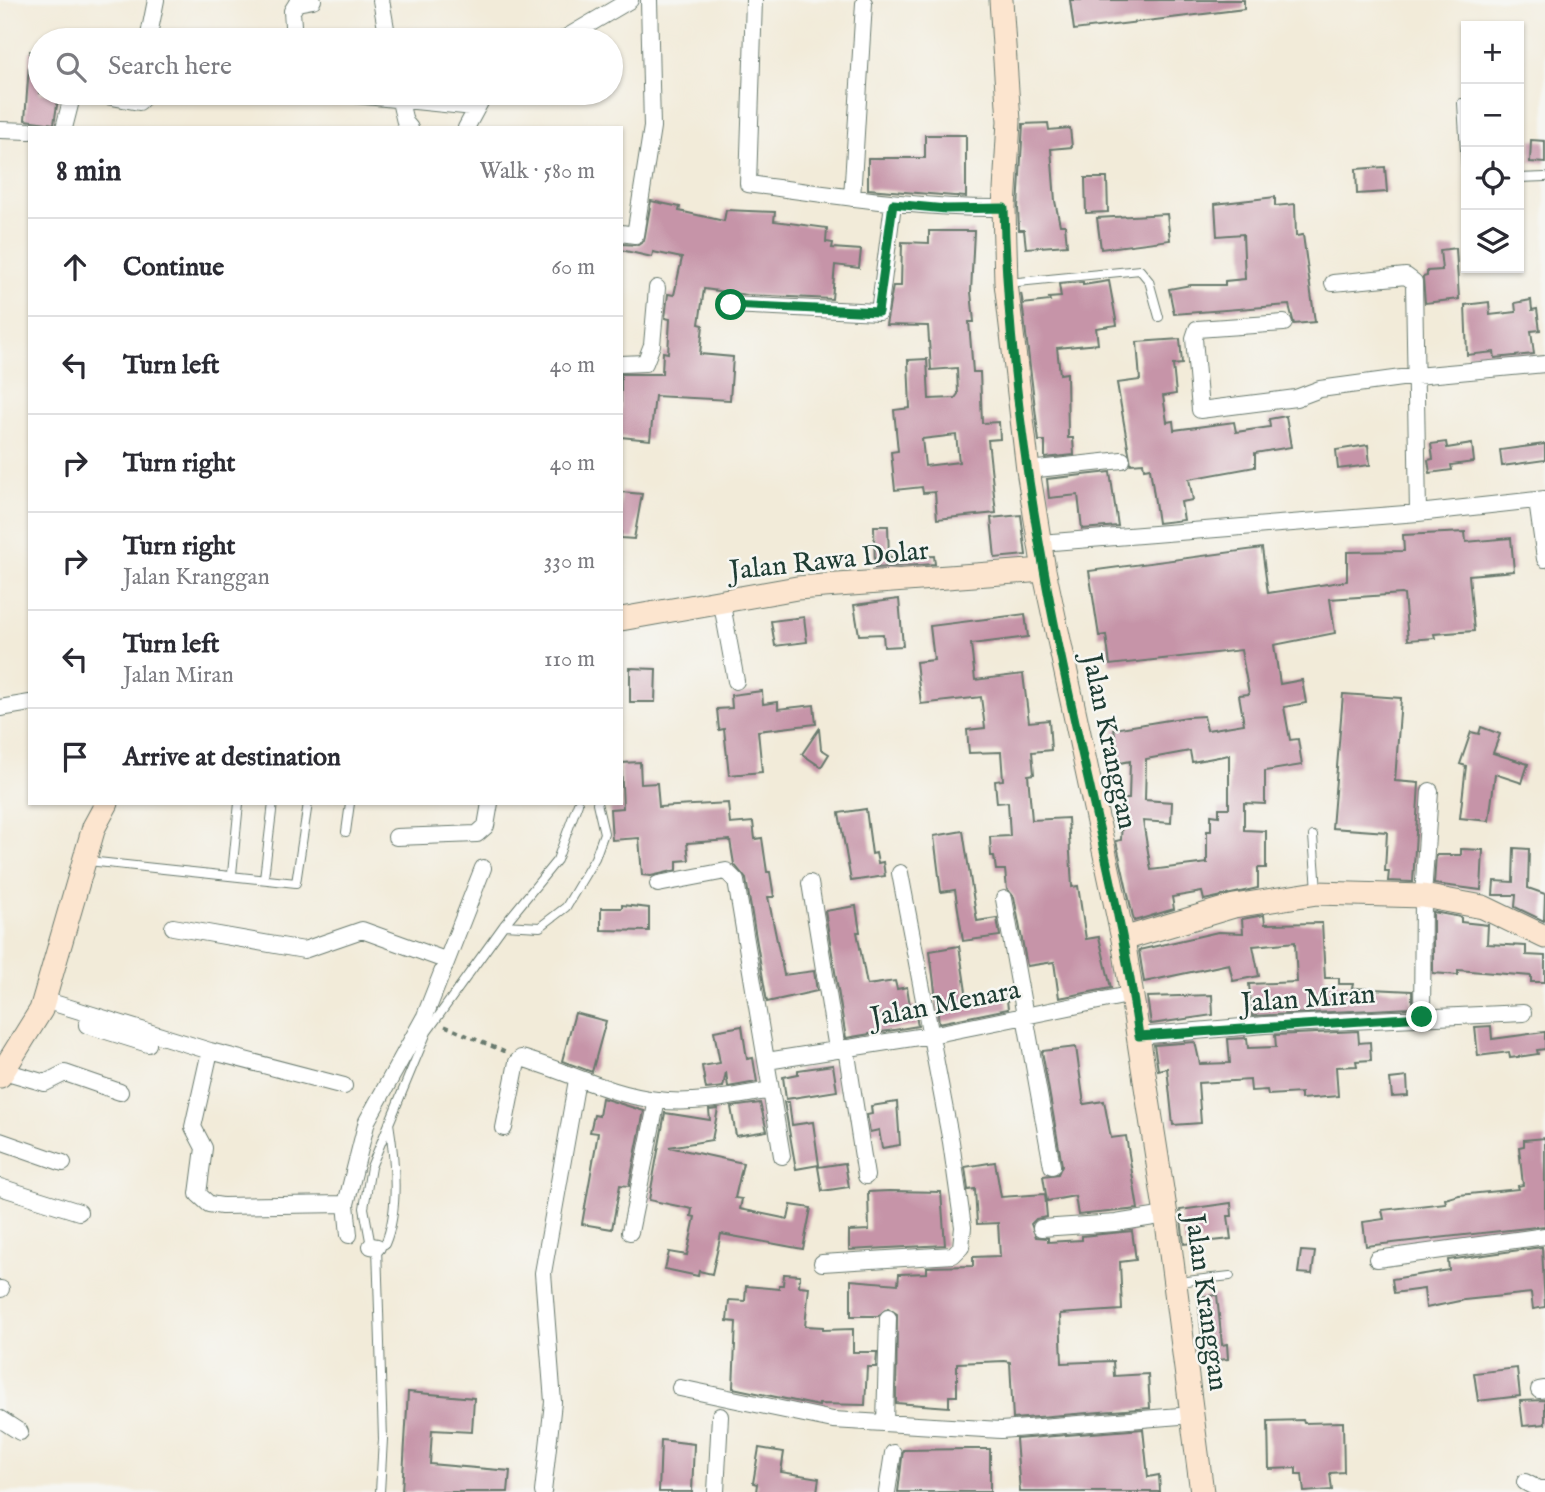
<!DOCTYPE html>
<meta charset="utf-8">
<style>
:root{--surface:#fff;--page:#f7f7f7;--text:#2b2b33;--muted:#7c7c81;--line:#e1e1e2}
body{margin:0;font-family:"IM FELL English",serif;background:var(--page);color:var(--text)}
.controls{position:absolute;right:21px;top:21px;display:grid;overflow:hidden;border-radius:0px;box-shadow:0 2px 5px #0004}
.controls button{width:63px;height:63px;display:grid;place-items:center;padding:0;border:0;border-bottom:2px solid var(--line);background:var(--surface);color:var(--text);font:35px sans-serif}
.stop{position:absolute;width:21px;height:21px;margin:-16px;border:5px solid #0b8043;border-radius:50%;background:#fff}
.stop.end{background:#0b8043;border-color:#fff;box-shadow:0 2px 7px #0008}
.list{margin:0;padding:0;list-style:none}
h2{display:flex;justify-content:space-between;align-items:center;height:91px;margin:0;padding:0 28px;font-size:30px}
h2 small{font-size:23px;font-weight:400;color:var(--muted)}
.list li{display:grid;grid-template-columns:46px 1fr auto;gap:21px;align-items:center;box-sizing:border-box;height:98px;padding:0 28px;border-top:2px solid var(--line)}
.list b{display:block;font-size:26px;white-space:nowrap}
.list p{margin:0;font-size:23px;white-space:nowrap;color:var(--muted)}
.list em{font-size:23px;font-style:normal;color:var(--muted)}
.icon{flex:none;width:38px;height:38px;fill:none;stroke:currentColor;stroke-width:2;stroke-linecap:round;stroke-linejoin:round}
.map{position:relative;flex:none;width:1545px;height:1492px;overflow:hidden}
.search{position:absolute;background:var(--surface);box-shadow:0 2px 5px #0004;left:28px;top:28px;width:595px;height:77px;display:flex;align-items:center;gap:18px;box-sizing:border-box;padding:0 24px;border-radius:38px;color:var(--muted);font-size:26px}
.panel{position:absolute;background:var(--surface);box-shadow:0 2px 5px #0004;left:28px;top:126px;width:595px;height:679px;border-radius:0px}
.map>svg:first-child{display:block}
</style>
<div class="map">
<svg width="1545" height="1492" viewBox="0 0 1545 1492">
<rect width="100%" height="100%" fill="#f6f6f2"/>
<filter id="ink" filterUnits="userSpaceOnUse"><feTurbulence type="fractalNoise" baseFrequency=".0143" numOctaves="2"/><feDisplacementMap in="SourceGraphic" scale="14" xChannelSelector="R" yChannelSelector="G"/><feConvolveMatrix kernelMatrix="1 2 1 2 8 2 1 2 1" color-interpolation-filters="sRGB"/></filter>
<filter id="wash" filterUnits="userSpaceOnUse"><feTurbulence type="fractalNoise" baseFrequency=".00686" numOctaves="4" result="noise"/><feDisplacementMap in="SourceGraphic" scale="28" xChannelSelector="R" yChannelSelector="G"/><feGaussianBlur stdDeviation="1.57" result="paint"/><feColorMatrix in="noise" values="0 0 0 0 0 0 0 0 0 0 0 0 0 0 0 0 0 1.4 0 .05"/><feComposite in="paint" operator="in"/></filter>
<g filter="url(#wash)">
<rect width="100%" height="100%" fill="#f2ebd9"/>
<g id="blocks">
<path fill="#c694a8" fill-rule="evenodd" d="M1070 0H1244V9L1074 30Z
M30 51 40 52V93H59L54 124 25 120Z
M1048 123 1049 130 1070 128 1072 147 1051 149 1055 201 1060 225H1065L1067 245 1026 248 1024 230H1019L1018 208 1023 124Z
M925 135H966V197L868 189V158H925Z
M1531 140 1545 141V163L1530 162Z
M1385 167 1387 192 1357 194 1356 169Z
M1085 178H1107L1108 212 1086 213Z
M1275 197V206L1295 204 1296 236 1303 235 1315 322 1294 324 1289 305 1174 314 1169 289 1191 285H1225V281L1245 279 1243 234 1217 236 1215 204Z
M651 201 680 207 679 211 724 221 726 210 775 212 774 221 827 228 826 242 833 243 832 248 861 250 859 268 835 265 832 299 747 295 704 289 699 324 703 325 700 354 733 357 730 400 655 396 650 440 621 437V374H662L663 352 668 353 670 319 665 318 668 294 674 295 682 258 653 252 652 257 621 250V244L638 245 644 241Z
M1167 214 1170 240 1101 249 1097 218Z
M929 231H974L971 292 974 322H969L973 372H980L982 423 999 422 1000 439 988 440 996 513 937 519 935 492 923 493 922 487 895 490 891 452 898 451 894 410 910 408 908 360 927 359 929 399 955 398 958 394 957 368 931 370 928 326 886 325 893 286H901L902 242 929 243ZM956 435 959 462 925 466 922 439Z
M1456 248 1459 299 1425 303 1423 277 1427 276V271L1442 270 1440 250Z
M1109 281 1117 325 1096 328 1098 344 1057 348 1060 374 1067 373 1068 438H1073L1074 455 1045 458V441H1039L1021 293 1023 304 1050 301 1049 298 1061 297 1059 284 1083 282V285Z
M1531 300 1532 310 1537 309 1540 330 1531 331 1534 354 1495 358 1494 352 1467 355 1465 305 1489 302 1490 315 1516 312 1515 303Z
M1180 339 1182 364 1173 365 1176 394 1163 396 1167 422 1173 421 1174 430 1234 422 1236 432 1270 427 1269 419 1286 416 1291 447 1255 453V467L1189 479 1193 500 1181 502 1184 520 1158 523 1150 468 1144 469 1143 463 1131 464 1117 383 1140 380 1137 342Z
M1446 442 1447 448 1472 444 1474 462 1451 465 1452 470 1430 473 1428 460 1433 459 1431 444Z
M1545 444V460L1502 466 1500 450Z
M1368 445 1370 465 1338 469 1336 450Z
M1110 472 1118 526 1082 529 1078 495 1049 498 1047 479Z
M621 492 642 494 634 539 621 538Z
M1021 515 1026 555 995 558 991 518Z
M874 526H888L889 558 934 556 935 564 875 568Z
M1465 532 1466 542 1511 538 1514 571 1469 575 1474 631 1434 634 1435 638 1408 640 1404 595 1402 594 1330 599 1335 633 1274 645 1280 684 1302 680 1306 703 1284 707 1290 740 1298 739 1302 765 1265 771V804L1244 803V830L1266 831V868H1258V888L1204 900 1202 892 1172 897 1174 909 1134 921 1116 841 1121 840 1123 799H1129L1130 761 1120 763 1114 729 1187 717 1204 716 1207 730 1244 724 1239 695 1249 694 1241 650 1110 665 1106 635 1099 636 1089 571 1262 548 1268 593 1347 581V552L1404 551 1403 535ZM1190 751 1192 762 1229 755V808H1219V816L1211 815V831H1207V863L1151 870 1143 821 1171 823 1172 802 1145 800 1146 759Z
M899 599 903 646 884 647 883 634 859 635 854 605Z
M1025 614 1028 637 971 644 975 680 1023 674 1029 722 1049 720 1051 750 1032 752 1034 774 1028 775 1032 820 1068 818 1072 887 1078 886 1086 939 1099 937 1111 988 1059 998 1054 962 1027 966 1014 897 1007 889 1005 870H996L994 856H991L990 837 1010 836 1008 802 997 803 995 781 1003 780 1001 752 969 753 967 730 985 728 981 697 921 704 916 662 934 660 930 626Z
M804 617 807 642 775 646 771 621Z
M630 668 656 669 655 702H630Z
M762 691 763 704 778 702V709L814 705 816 724 758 731 762 772 729 775 724 729 719 730 717 709 732 708 731 695Z
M1343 694 1401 698 1395 781 1419 783 1413 882 1388 881 1389 871H1385L1387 832 1332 828Z
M1481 727 1500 734 1493 753 1528 764 1522 783 1495 774 1489 821 1460 818 1466 766 1460 764 1471 732 1479 734Z
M819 729 821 749 829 754 821 767 802 754Z
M640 762 641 784 657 783 659 807 728 803 730 824 753 822 755 839 762 838 767 872H770L774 897H768L784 975 814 971 817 991 767 1002 746 879 734 864 730 840 687 843 689 860 677 861V870L651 876 642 875 639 838 612 840 610 809 623 808 621 763Z
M866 809 872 854 876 853 878 863 883 862 885 876 851 881 839 813Z
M963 831 977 921 997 918 1000 936 963 941 955 890 941 892 934 836Z
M1514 848 1529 849 1528 888 1545 894 1544 921 1515 907 1516 895H1493L1494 881 1513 882Z
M1461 849 1483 850 1481 890 1434 884 1436 855H1461Z
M622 905 649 908V931L601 930V908H622Z
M856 906 860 932H857L867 985 895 981 897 989 907 987 910 1006H914L918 1026 846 1038 825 911Z
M1433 912 1461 917V922L1488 925 1487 944 1526 946V955L1545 956V982H1531V976L1458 970V975L1433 973Z
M1264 915 1265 924 1322 923 1325 978H1339V984H1353L1352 988 1412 991V1008L1252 1016 1249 984 1297 982 1295 942 1253 946 1259 976 1233 981 1229 964 1144 982 1139 950 1218 932 1243 933 1242 919Z
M959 946 967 998 1006 992 1008 1009 939 1023 930 951Z
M1212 995 1213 1015 1151 1024 1147 997Z
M575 1013 606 1021 592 1072 562 1061Z
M742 1026 747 1059 753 1058 757 1082 728 1087 726 1072 723 1087 706 1089 702 1066 720 1063 714 1031Z
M1491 1026 1492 1039 1545 1032V1049L1537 1050 1538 1054 1510 1058 1509 1052 1478 1056 1475 1027Z
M1358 1031 1359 1043 1370 1042 1371 1060 1356 1061 1357 1066 1336 1067 1338 1096 1301 1099V1093L1268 1095 1267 1090 1251 1091 1250 1080 1198 1083 1201 1123 1173 1125 1167 1068 1158 1070 1154 1045 1195 1042 1200 1064 1230 1063 1228 1039 1247 1038 1248 1048 1276 1047 1275 1035Z
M1076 1047 1084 1104 1104 1101 1111 1138 1126 1136 1138 1209 1078 1215 1075 1196 1047 1201 1043 1176 1058 1174 1062 1165 1042 1051Z
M833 1065 837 1091 786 1099 783 1077 798 1074V1070Z
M1407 1077 1408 1096 1392 1097 1390 1079Z
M602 1098 644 1111 629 1186 620 1185 612 1229 582 1224 598 1133 590 1132 594 1115 599 1116Z
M784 1102H789L792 1125 813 1122 819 1165 796 1169Z
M897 1102 900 1145 882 1148 879 1130 870 1132 867 1115 872 1114 871 1106Z
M760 1103 767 1131 736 1136 731 1107Z
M718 1109 712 1140 669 1147 743 1163 735 1198 742 1199 740 1209 788 1219 791 1205 811 1208 803 1249 721 1234 712 1274 699 1271 698 1276 665 1269 669 1252 687 1255 695 1217 691 1216 692 1209 649 1200 665 1113 710 1120 709 1110Z
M1545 1138V1226L1366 1246 1363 1222 1384 1219 1382 1210 1446 1203 1445 1199 1459 1195 1519 1189 1518 1186 1523 1185 1519 1147 1524 1146V1140Z
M995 1162 1001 1197 1045 1194 1047 1217 1036 1219 1031 1224 1036 1237 1048 1238V1242L1082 1240V1236L1132 1231 1136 1260 1120 1262 1122 1310 1060 1314 1062 1363 1113 1361 1114 1376 1148 1374 1150 1408 1013 1419 1010 1362 1005 1361 957 1363V1396H949V1407L896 1403 897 1314 888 1308 878 1316H851V1280L898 1284 899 1274 927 1273V1267L973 1266V1257L1000 1256 998 1223 977 1224 975 1189 968 1190 965 1167Z
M845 1163 849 1187 822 1191 818 1167Z
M889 1191 941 1192 945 1245 849 1250V1231L869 1230 868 1192Z
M1231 1203 1232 1216H1228L1231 1239 1184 1244 1180 1210Z
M1542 1247 1545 1307 1533 1309 1531 1293 1464 1300 1426 1308 1424 1289 1394 1293 1392 1279 1449 1270 1448 1260Z
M1301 1251 1315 1252 1312 1274 1298 1273Z
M784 1274 800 1275 799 1286 809 1287 805 1326 823 1327V1330L853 1329V1352H877L876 1367H867L865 1405 819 1404V1406L733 1388 736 1322 727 1321 729 1300 745 1301 746 1286 779 1289V1285H783Z
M1217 1295 1222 1345 1227 1344 1228 1359 1204 1361 1198 1297Z
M1517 1368 1520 1396 1478 1401 1474 1373Z
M408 1392 474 1398 472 1432 432 1430 430 1464 510 1471 508 1492H402Z
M1545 1400V1424L1523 1426 1520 1401Z
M1303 1420 1304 1423 1343 1422 1344 1472 1330 1473 1332 1490 1304 1492 1302 1474H1296V1468L1269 1469 1268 1421Z
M1143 1429 1148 1477 1159 1475 1160 1492H1020L1016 1439Z
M661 1440 694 1444 692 1492H659Z
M759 1448 784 1452 781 1472 819 1478 817 1492H756L757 1484 753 1483Z
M968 1449H990V1492H898L903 1450Z"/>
</g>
</g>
<g filter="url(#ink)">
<use href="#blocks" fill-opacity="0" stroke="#697a6e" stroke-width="2"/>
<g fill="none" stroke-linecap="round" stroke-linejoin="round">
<g stroke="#697a6e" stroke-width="10">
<path id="lane" d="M1462 103 1466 168
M1519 178 1545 177
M1007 283 1140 270 1149 281 1159 317
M346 832 350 803
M1313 836 1317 890
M88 861 296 883 308 803
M232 874 239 803
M264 878 273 803
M504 925 540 927 566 907 595 858 604 833 597 803
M371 1246 364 1208 371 1167 427 1032 504 925 557 860 578 803
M1178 1282 1230 1276
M380 1492 383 1439 377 1247 385 1244C400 1209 395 1160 389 1123"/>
</g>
<g stroke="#697a6e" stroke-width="18">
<path id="street" d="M381 0 388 40
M754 0 748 184C833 195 917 209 1004 208
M148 40 156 0
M294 40 292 11 297 3 313 0
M562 40 630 0
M90 93 139 102 148 93
M336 93 474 107
M398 93 405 122 410 128
M64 128 73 93
M466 128 485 93
M0 130 30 131
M852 198 864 3
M621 233 635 235 652 127 649 0
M1333 283 1406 276 1414 282 1418 513
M731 305 879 312 893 204
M1284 323 1197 329 1194 338 1200 410 1296 398 1320 389 1416 376 1545 364
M621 364 645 363 652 345 657 288
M1028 470 1122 460
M1537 501 1545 559
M1040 543 1418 513 1545 499
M721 599 736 681
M0 708 30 703
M396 837 477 834 486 826 490 803
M810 883 837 1049
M658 884 726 871 736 881 782 1156
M1004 899 1052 1166
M173 927 304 950 362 930 445 960
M44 1000 210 1051 344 1086
M1422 1016 1423 896 1430 791
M87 1025 148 1044
M1138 1036 1265 1025 1523 1013
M846 1048 866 1176
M210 1051 193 1127 204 1148 198 1194 209 1204 222 1206 346 1204
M767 1061 931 1035 1133 994
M4 1071 45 1083 65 1073 120 1092
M504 1128 517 1062 521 1058C567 1071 610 1095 657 1100 694 1105 735 1096 771 1090
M0 1141 63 1163
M0 1187 79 1212
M1041 1228 1116 1223 1166 1215
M630 1232 657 1100
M349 1235 346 1204 367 1121 425 1016 483 868
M371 1246 377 1247
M1377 1259 1545 1236
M822 1263 953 1255 961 1247 963 1227 951 1142 900 873
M0 1289H1
M680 1388 833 1420 1001 1430 1193 1415
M1539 1390 1545 1389
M0 1419 20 1432
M885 1423 888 1318
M1525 1482 1538 1489H1545
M543 1492 553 1402 543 1273 577 1080
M716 1492 720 1416
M887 1492 893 1453"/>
</g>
<g stroke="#697a6e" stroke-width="25">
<path id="secondary" d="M1001 0 1009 121 1004 208 1006 283 1028 470 1044 570 1123 939 1166 1215 1202 1492
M621 619 797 588 1044 570
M1123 939 1234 906 1317 893 1423 896 1483 907 1545 937
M0 1076 41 1010 94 827 107 803"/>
</g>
<path stroke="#697a6e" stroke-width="3.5" stroke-dasharray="5 5" stroke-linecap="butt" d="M445 1026 505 1052"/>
<use href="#lane" stroke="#fff" stroke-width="8"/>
<use href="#street" stroke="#fff" stroke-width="16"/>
<use href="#secondary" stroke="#fce5cf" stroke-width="23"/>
</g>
</g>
<g fill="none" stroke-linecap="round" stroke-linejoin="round" filter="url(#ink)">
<path stroke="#0b8043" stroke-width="9" d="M731 305 878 312 893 204 946 209 1004 208C1007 328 1022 451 1044 570 1071 726 1117 879 1139 1036L1422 1017"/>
</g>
<g text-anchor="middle" stroke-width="5" stroke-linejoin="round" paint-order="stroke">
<g font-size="28" fill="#1f3d34" stroke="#f6f6f2">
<text transform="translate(829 559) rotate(-6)" y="10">Jalan Rawa Dolar</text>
<text transform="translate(1111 741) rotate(78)" y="10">Jalan Kranggan</text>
<text transform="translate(1308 997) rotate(-4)" y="10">Jalan Miran</text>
<text transform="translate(945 1002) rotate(-11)" y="10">Jalan Menara</text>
<text transform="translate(1208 1302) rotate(82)" y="10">Jalan Kranggan</text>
</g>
</g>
</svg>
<div class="controls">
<button>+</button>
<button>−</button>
<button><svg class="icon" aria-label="locate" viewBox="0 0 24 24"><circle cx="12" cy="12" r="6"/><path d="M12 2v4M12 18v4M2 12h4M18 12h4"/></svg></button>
<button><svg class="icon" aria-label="layers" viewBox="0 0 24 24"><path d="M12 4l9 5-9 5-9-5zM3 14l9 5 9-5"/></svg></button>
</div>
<div class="stop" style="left:731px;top:305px"></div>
<div class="stop end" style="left:1422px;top:1017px"></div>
<div class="search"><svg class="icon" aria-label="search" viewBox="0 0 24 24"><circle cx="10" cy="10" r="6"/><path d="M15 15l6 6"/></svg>Search here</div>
<section class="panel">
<h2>8 min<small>Walk · 580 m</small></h2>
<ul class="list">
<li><svg class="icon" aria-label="ahead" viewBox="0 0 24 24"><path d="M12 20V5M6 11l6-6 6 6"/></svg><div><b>Continue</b></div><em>60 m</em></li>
<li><svg class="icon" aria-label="left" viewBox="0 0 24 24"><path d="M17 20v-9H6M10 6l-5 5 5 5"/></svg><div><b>Turn left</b></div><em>40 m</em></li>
<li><svg class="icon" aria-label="right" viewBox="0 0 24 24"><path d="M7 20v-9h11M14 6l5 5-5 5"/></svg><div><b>Turn right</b></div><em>40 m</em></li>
<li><svg class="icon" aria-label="right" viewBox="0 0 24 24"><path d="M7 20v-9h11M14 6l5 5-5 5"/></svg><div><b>Turn right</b><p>Jalan Kranggan</p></div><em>330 m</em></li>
<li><svg class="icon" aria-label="left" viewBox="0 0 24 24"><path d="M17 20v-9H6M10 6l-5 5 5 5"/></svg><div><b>Turn left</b><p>Jalan Miran</p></div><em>110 m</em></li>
<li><svg class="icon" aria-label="arrive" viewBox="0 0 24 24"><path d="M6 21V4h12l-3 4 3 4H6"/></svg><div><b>Arrive at destination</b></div></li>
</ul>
</section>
</div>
